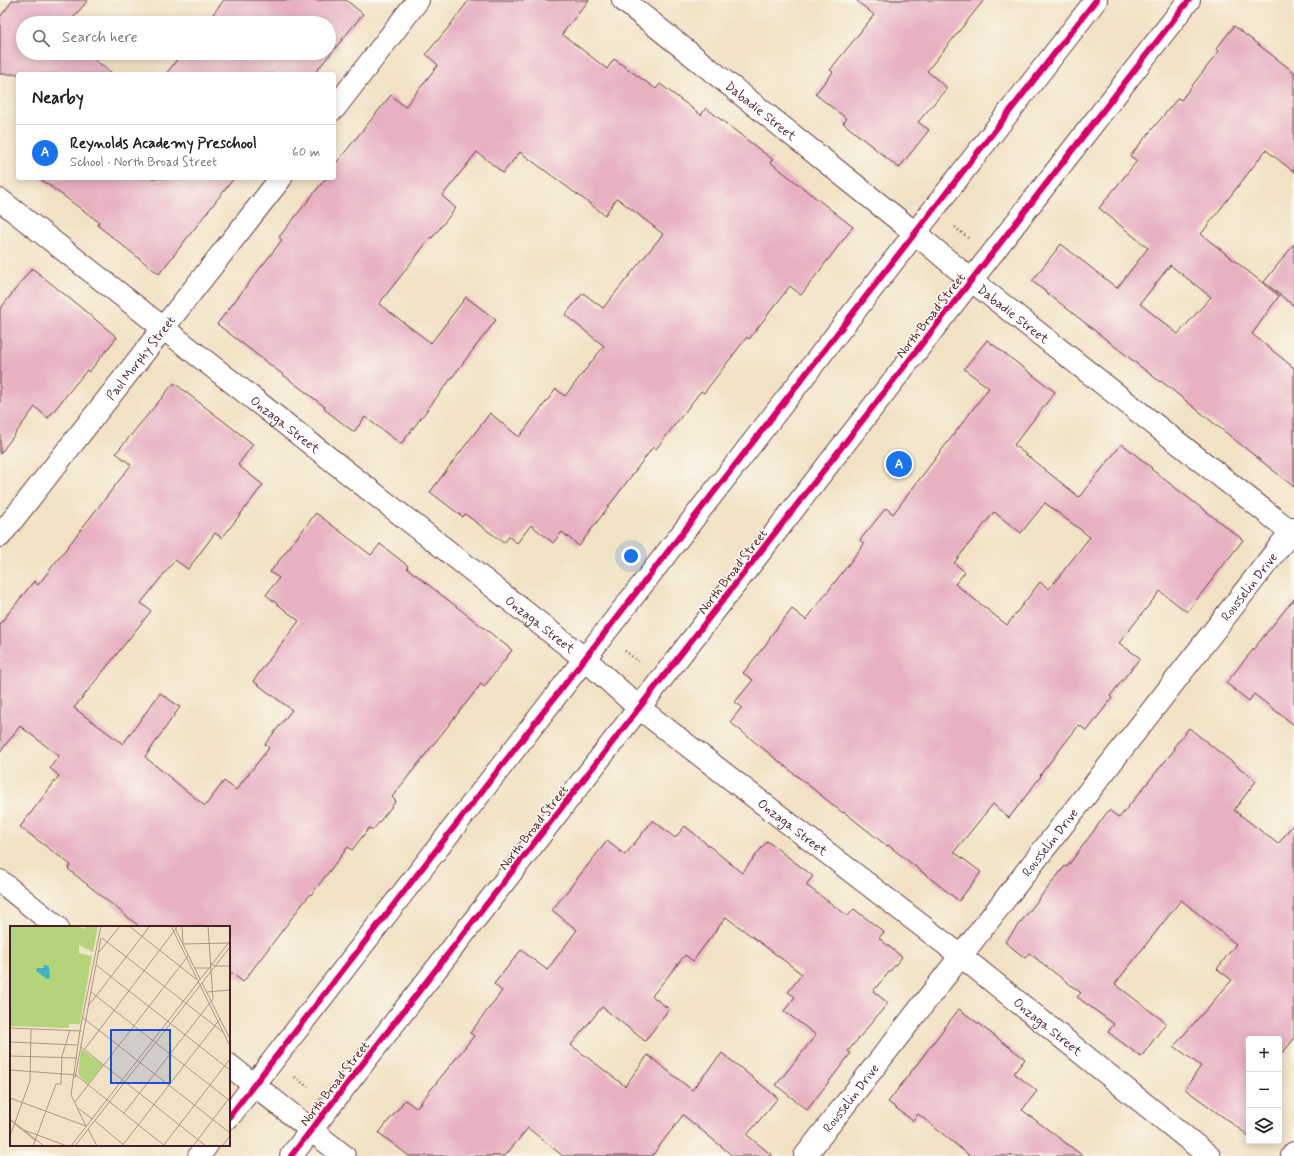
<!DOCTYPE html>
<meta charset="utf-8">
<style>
:root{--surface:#fff;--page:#f6f6f6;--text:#222;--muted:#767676;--line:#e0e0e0;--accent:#1a73e8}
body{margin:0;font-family:Mynerve,sans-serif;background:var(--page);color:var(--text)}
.controls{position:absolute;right:12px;bottom:12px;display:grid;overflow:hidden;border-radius:4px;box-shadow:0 2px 10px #0003}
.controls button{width:36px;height:36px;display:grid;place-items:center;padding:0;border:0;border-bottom:1px solid var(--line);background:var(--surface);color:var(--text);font:20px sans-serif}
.you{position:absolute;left:631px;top:556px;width:14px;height:14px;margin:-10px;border:3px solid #fff;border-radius:50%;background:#1a73e8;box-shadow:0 0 0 6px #1a73e833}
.badge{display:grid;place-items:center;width:26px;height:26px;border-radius:50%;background:var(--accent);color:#fff;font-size:13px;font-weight:700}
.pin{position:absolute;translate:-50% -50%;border:2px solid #fff;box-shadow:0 1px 4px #0006}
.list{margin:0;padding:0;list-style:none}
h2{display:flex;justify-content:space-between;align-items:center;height:52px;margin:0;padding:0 16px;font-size:17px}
h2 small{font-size:13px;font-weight:400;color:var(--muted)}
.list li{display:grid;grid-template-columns:26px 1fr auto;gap:12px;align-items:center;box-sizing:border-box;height:56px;padding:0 16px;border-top:1px solid var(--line)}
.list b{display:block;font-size:15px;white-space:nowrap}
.list p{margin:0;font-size:13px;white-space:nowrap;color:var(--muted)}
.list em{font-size:13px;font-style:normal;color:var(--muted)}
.icon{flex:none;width:22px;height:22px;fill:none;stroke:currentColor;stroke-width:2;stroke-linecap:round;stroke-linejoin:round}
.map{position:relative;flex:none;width:1294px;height:1156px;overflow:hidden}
.search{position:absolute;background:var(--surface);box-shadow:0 2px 10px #0003;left:16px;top:16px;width:320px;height:44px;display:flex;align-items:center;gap:10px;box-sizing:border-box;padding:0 14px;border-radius:22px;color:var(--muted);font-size:15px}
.panel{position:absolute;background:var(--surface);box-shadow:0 2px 10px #0003;left:16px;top:72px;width:320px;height:108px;border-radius:4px}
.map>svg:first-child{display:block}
</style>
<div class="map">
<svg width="1294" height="1156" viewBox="0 0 1294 1156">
<rect width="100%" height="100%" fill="#fbf7ec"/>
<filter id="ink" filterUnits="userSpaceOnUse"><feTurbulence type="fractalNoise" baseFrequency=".025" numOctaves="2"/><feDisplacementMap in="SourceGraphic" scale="8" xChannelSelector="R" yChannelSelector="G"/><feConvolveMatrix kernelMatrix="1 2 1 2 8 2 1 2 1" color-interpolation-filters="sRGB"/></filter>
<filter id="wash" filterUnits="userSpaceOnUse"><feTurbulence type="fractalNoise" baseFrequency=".012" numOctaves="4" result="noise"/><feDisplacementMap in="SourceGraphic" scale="16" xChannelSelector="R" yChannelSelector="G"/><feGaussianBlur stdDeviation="0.9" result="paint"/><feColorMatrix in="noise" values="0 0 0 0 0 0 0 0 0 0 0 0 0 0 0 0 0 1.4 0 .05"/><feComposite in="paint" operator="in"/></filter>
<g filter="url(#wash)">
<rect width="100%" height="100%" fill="#f1e2c5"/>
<g id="blocks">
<path fill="#e7b1c2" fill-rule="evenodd" d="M13 0H88L69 23H23V53H86L113 74H0V17Z
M224 0H346L363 14 314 74H166L182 53H329V23H206Z
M469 0H589L562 34 607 69 614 59 656 89 660 84 701 115 706 108 773 160 770 162 853 227 801 295 790 286 749 339 747 337 704 393 701 391 656 449 653 447 579 546 562 532 553 543 531 525 517 543 509 537 504 543 465 514 463 517 430 492 490 413 519 437 556 389 565 396 604 346 565 315 583 293 603 308 663 234 617 198 605 215 520 152 503 173 477 152 442 196 456 208 432 238 431 237 379 304 431 343 466 297 496 320 401 444 365 417 354 432 324 409 325 407 217 324 282 240 279 237 326 178H334V167L337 162 391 95 405 107 438 65 426 54 448 28Z
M856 0H984L927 71 947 88 918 122 929 130 899 168 843 123 847 119 815 94 833 72 830 70 874 15Z
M1234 26 1294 72V172L1266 150 1201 234 1279 296 1252 334 1294 368V487L1161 381 1160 382 1032 281 1061 244 1117 288 1148 248 1099 208 1137 161 1130 156 1178 98 1181 100 1219 51 1216 49ZM1170 265 1211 297 1178 334 1140 304Z
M39 178H234L159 274 97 225 99 222Z
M1294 244V306L1264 282Z
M32 268 117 337 89 372 87 370 48 418 35 407 0 454V309Z
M987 340 1055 392 1014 445 1079 497 1122 444 1152 468 1151 469 1243 540 1187 612 1160 591 1119 643 1140 658 1110 696 1112 698 1087 731 1079 725 1040 775 1041 776 1009 818 993 804 954 852 981 872 959 901 888 845 887 846 844 812 843 813 730 722 742 707 735 702 753 680 743 673 770 639 769 638 792 609 806 620 864 544 860 540 886 508 893 514 989 388 964 369ZM1045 503 1090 537 1049 589 1040 582 1007 625 955 584 965 572 954 563 994 512 1021 533Z
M174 383 253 444 238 465 263 485 222 538 215 533 188 569 175 560 141 603 151 611 74 708 123 744 160 693 180 707 145 757 205 806 224 781 236 790 269 748 265 744 292 710 253 681 299 621 266 595 279 578 270 572 316 513 371 555 380 544 408 566 407 568 512 650 484 687 481 684 392 797 396 801 373 830 369 828 352 850 348 847 311 895 310 894 243 982 229 971V927H140L68 869 71 865 20 827 59 776 50 768 59 756 20 726 0 752V624L34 581 38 585 131 465 116 453Z
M1294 599V725L1254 694 1249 701 1226 683Z
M1189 728 1256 781 1234 810 1278 844 1294 823V1039L1279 1057V1039H1249V1136L1185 1089 1201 1066 1174 1046 1232 980 1217 969 1236 944 1181 900 1115 984 1166 1023 1141 1057 1108 1032 1114 1024 1077 997 1081 993 1029 953 1025 958 1005 942 1065 866 1067 867 1109 810 1119 818 1175 749 1173 748Z
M653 820 675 838 685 826 742 873 767 841 813 876 806 885 848 916 854 909 884 932 879 938 902 957 873 991 888 1003 848 1051 851 1053 807 1110 776 1085 816 1035 784 1011 795 997 788 992 802 974 726 917 693 961 685 955 652 996 669 1009 645 1041 602 1007 571 1045 625 1086 648 1055 692 1090 722 1053 778 1098 747 1135 773 1156H733L683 1115 652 1156H563L528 1128 505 1156H409L379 1133 405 1100 416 1108 474 1036 470 1033 502 991 494 984 521 950 547 970 577 930 552 910 607 841 625 855Z
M959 1009 1025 1059 1014 1073 1037 1091 1022 1110 1083 1156H970L918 1114 913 1121 888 1102Z"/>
</g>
</g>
<g filter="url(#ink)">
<use href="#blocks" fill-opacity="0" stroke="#633c42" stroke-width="1"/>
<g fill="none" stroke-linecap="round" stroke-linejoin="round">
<g stroke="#633c42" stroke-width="24">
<g id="street">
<path id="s1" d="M623 0 915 233 971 280 1294 534"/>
<path d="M334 109 418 0"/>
<path id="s2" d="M0 200 585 659 639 708 961 956 1209 1156"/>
<path id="s3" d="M0 536 281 178"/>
<path d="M0 881 57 927"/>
<path d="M229 1065 344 1156"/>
<path id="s4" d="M805 1156 1294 528"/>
<path d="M1292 1156 1294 1153"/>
</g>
</g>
<g stroke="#633c42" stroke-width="24">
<path id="primary" d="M229 1117 1096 0
M199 1156 207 1145
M291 1156 1189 0"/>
</g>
<path stroke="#633c42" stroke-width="2.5" stroke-dasharray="1 3" stroke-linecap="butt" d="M955 227 968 238
M625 651 640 663
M295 1077 308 1087"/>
<use href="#street" stroke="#fff" stroke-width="22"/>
<use href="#primary" stroke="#fff" stroke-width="22"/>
<g stroke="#fbf7ec" stroke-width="8">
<path id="cycleway" d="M229 1117 1096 0
M291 1156 1189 0"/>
</g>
<use href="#cycleway" stroke="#d6006c" stroke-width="6"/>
</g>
</g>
<g text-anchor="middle" stroke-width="3.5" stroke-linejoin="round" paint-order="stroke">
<g font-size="13" fill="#4a1f2b" stroke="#fbf7ec">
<text dy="5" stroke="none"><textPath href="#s1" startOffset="177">Dabadie Street</textPath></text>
<text dy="5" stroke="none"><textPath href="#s1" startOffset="501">Dabadie Street</textPath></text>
<text transform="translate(930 315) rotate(-52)" y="5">North Broad Street</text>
<text dy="5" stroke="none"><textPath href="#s3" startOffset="227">Paul Morphy Street</textPath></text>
<text dy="5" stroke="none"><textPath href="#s2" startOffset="363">Onzaga Street</textPath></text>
<text transform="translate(732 571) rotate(-52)" y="5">North Broad Street</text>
<text dy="5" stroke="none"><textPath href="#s4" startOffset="722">Rousselin Drive</textPath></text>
<text dy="5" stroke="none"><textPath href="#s2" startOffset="687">Onzaga Street</textPath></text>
<text transform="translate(533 827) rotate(-52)" y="5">North Broad Street</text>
<text dy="5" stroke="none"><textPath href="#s2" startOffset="1011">Onzaga Street</textPath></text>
<text dy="5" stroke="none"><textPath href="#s4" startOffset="398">Rousselin Drive</textPath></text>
<text dy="5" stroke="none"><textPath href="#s2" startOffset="1335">Onzaga Street</textPath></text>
<text transform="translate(334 1083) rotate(-52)" y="5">North Broad Street</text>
<text dy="5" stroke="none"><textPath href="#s4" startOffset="74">Rousselin Drive</textPath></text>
</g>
</g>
<g transform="translate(10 926)">
<rect width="220" height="220" fill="#f1e2c5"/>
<path d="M0 0H68L74 3 76 0H88L83 26 69 19V27L82 30 70 98H59V102L0 100ZM71 123 93 139 78 158 68 148Z" fill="#b4d47c"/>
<path d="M33 39 39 40 40 52 37 53 26 45 27 42H34Z" fill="#44b0c1"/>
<path fill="none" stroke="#ae9487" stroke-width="1" d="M119 0 186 53M161 0 220 120M164 0 190 53M172 0 173 17M92 12 213 106M173 18 220 17M89 26 110 0M201 37 205 40H220M86 39 220 144M185 42H200M192 57 220 113M81 66 220 175M197 66 220 64M79 79 140 0M72 91 220 207M0 102 72 105M0 116 67 119M71 121 196 220M74 124 168 0M0 130 67 132M0 144 66 149 155 220M65 152 91 12M0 172 76 200M65 176 178 30M68 182 82 193M114 187 203 73 198 0M0 193 34 220M0 194 26 215M85 195 115 220M76 200 61 169 70 104 91 0M78 203 87 220M14 204 57 220M0 210 20 155 21 103M23 220 46 158H51L52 130 60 104M61 220 220 15M65 220 220 21M112 220 210 93M153 220 220 133M183 220 220 171M212 220 220 210"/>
<path fill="#1d4ed8" fill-opacity="0.15" stroke="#1d4ed8" stroke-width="2" d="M101 104H160V157H101Z"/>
<rect width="220" height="220" fill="none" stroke="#4a1f2b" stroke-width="2"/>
</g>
</svg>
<div class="controls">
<button>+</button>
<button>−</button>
<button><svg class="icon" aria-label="layers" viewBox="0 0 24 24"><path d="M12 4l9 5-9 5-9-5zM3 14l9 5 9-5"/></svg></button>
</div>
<div class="you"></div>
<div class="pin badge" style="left:899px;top:464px">A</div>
<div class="search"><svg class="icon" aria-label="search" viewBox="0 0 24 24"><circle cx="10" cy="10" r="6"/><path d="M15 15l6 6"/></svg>Search here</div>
<section class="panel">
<h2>Nearby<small></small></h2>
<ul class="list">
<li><span class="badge">A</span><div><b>Reynolds Academy Preschool</b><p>School · North Broad Street</p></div><em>60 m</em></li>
</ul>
</section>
</div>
